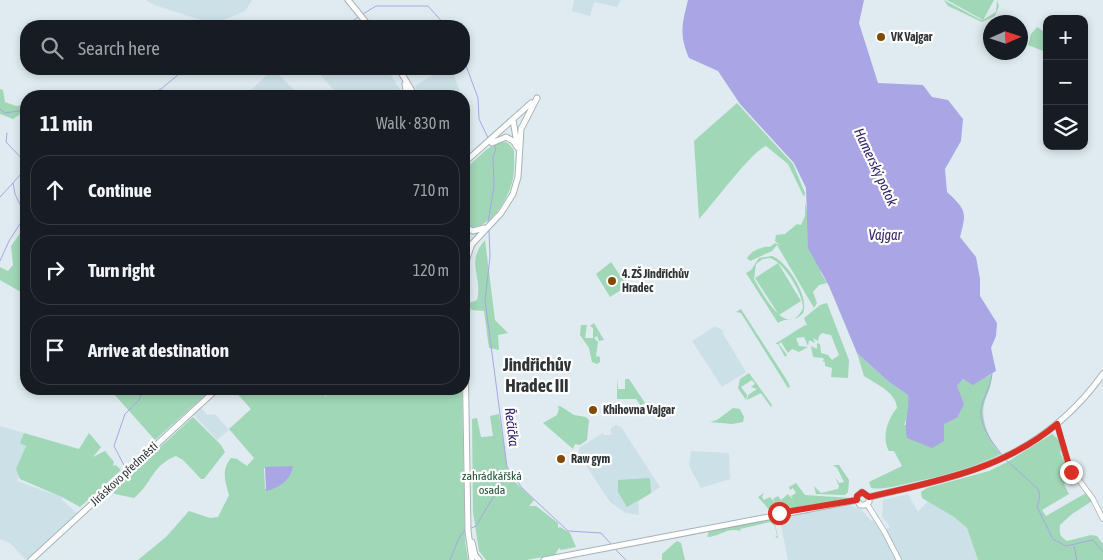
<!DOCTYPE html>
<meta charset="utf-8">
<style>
:root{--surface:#171b24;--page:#20242c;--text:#f1f3f6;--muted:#9ea1a6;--line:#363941}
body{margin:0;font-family:"Asap Condensed",sans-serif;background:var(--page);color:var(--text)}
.controls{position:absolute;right:15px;top:15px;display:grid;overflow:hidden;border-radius:10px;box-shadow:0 2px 8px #0003}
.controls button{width:45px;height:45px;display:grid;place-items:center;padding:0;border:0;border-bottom:1px solid var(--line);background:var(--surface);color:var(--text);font:25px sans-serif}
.compass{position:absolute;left:983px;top:15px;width:45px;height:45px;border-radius:50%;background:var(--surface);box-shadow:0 2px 8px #0003;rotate:87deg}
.stop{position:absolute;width:15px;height:15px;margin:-11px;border:4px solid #d93025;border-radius:50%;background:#fff}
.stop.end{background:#d93025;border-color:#fff;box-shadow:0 1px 5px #0008}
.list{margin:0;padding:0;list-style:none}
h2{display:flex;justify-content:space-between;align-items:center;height:65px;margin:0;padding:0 20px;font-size:21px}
h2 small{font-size:16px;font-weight:400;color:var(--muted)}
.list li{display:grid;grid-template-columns:32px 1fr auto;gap:15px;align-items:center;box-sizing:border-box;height:70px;margin:0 10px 10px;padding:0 10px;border:1px solid var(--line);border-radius:20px}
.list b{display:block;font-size:19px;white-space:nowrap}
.list em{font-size:16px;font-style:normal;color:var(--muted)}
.icon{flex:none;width:28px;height:28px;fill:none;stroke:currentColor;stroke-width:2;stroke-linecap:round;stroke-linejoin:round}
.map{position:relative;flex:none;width:1103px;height:560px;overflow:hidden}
.search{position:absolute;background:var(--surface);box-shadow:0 2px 8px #0003;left:20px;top:20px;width:450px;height:55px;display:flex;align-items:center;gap:12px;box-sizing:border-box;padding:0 18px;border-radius:20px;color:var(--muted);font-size:19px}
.panel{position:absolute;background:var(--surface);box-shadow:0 2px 8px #0003;left:20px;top:90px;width:450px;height:305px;border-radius:20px}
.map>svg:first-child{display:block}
</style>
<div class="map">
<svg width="1103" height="560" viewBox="0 0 1103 560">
<rect width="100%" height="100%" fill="#dfebf0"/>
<path fill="#cce0e7" d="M146 0H252L245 11 214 24 154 5Z
M574 0H621L617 7 594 2 590 16 572 11Z
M273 69 297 93 294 96H245Z
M318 69H387L401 91V95L339 96 316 70Z
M442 69H452L461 96H419L415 86Z
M715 326 724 331 722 332 746 372 722 387 692 341Z
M200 407 207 415 215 414 229 430 217 440 193 414Z
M616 425 621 427 660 487 638 502 639 515 626 513 610 502 579 455V448L603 433 604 435H611V428Z
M0 426 24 433 21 443 26 445 17 469 19 476 17 481 62 497V500L77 513 26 560 10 543 0 539Z
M691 451 729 453 730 479 701 488 689 466Z
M908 494 918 512 928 501 954 517 967 528 978 560H788L780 520 781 516 850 505 862 510 871 521 875 519 883 531 890 527 882 516 883 500Z"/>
<path fill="#a0d7b6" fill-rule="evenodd" d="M944 0 981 20H983L947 0H994L983 20 996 12 997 0 999 6 995 16 982 22 948 6Z
M1037 27 1043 31 1047 30 1043 51 1028 45 1031 34Z
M0 89 3 90 5 102 16 106 26 105V110L13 119 0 114Z
M737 103 793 164 805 193 804 197 788 164 766 146C751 152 714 203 699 219L694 141Z
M501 141 508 143 514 150C514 159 515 169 513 178 510 196 492 228 471 227L464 222V170L487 149Z
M805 203 821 273 827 283 819 285 813 292 817 303 814 308 777 245 772 251 750 261 747 258C751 251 762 246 770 247L775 243 780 245 775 241 776 235 785 234 797 224 801 225 805 216Z
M26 225V295L0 280V267L8 271 13 265 11 246Z
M485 240 495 320 508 333 498 335 499 350 489 348 484 311 471 310 469 303 477 300C483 276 465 263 485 240Z
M772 256C787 261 810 298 803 313 795 323 786 317 778 323L746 273 751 270 759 258ZM770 258C783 261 804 295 803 308 787 342 762 292 754 279L756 264 763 259Z
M611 262 627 286 610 297 596 274Z
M778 263 801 301 779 315 755 278Z
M827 303 849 360 848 378 831 377 832 368 825 366V362L822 361 824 360 823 358 813 357 811 346 817 349V343L820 344 821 353 828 355 832 360 839 355 831 335 822 333 819 336 818 341 813 338 815 343 809 340 808 346 804 337 796 338 799 346 808 347 799 352 792 349 788 353 781 342 779 344 787 355 785 357 778 344H775L805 325 807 326 804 318 820 305Z
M741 309 788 382 790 387 788 388 741 313 736 312Z
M594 323 604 340 599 341 600 336 599 341 597 336 594 338 598 342 596 356 600 357V362L597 364 592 362 589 348 580 335 581 325H587L585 338H593V328L590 326Z
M857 353 889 382 908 395 910 410 904 425 943 424 957 418V386L963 379 973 384 992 374C991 389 988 391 984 404 980 419 990 443 1001 454 970 469 939 477 905 484 895 486 882 490 871 488L869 482 902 466 894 451H889C881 438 888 418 897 408 896 392 876 384 864 376Z
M749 373 772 405 771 407 761 393 747 400 748 395 757 389 751 387 755 384 752 380 741 387 747 395 746 400 738 388 740 379Z
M617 378 618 389H625V379H629L645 403 641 406 636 399H617Z
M116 389H212L155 440 113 393Z
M233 389H315L326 396 330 392 325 389H462L465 541 468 560H138L166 537 189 511 210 518 218 517 229 495C225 481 221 470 231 458L237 459 247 466 254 458 229 429 251 409ZM293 466C291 478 277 490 265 489L264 468Z
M560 406 574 415 586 417 589 420 587 440 580 445 575 444 573 449 543 423 557 415 559 408 557 407Z
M733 408 740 409 744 417 743 422 732 424 710 422 717 420Z
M499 414 508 471 515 482 534 500 529 506H536L558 523V528L560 527 570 533 576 547 561 550 559 548 555 555 526 560H486L479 551 473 512 472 419 477 418 481 437 493 436 490 416Z
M193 417 221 445 225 452 204 479H201L183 460 176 456C151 466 152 484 134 498L115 494 112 491Z
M24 433 79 449 89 433 101 447 93 457 105 451 114 462 113 466 116 465 121 470 80 507 62 497 20 479 16 469 26 446 20 443Z
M1052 434 1057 438 1062 449 1060 452 1071 479 1064 484 1069 494 1042 510 1046 516 1086 493 1092 501 1072 514 1060 525C1059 533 1060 537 1067 541L1091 535 1097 536 1103 544V560H978L967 528 954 517 922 498 921 492 927 488 989 471 1009 461Z
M833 465H839L849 480 848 492 845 495 816 494 814 486 821 493 838 489 839 486 835 477 839 483 844 482 837 468Z
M650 478 651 493 627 507 618 492V480Z
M796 483 805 495 851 498 771 512 758 497 764 493 762 497 764 500 770 497 775 503 773 499 778 496 781 500 788 494 793 500H797H793L791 496 796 493 793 488 790 490 789 487Z
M770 519 775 523 778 538 775 537 777 536 775 526 770 522 740 529 741 531C726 527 720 537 707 537L709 531Z
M677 541 681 543 685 560H662V554Z"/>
<path fill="#aaa5e5" d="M688 0H864L859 23 878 83 923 85 932 97 948 100 963 119 961 141 945 169 947 192C966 210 967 211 960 237L976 257 980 279V296L997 323 996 336 991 348 996 371 973 385 963 379 957 386 964 404 957 418 944 424V441L932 448 907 438C903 420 910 414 908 395L889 382 857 353 829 286 808 248 806 188 794 163 740 104 718 71 689 58C679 35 682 24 688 0Z
M293 466C291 480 279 488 266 491L265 467Z"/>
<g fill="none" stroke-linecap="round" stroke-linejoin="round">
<path stroke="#aaa5e5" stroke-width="1" d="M363 14 376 6H428L446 26
M345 26 360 16
M464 60 478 98 479 119 489 140
M146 96 161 89 185 69
M0 109 5 113 26 110
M7 133 6 142 26 163
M26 168 13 183 15 194 26 217
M0 197 13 183
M488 223 494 186 493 157 496 148 493 145
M489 230 490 257 485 300 507 467 522 488 568 531 601 533 612 545
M0 261 9 241 25 216
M992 374C991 386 983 397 981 409 979 426 993 443 1002 455
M1005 459 1038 489 1040 496 1037 507 1053 539 1066 546 1093 540 1103 552
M126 469 114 446 125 414 139 400 143 389
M469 529 476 526 508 472
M1074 546 1077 560
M614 548 626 560
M450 560 459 538 465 530"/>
<g stroke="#a7b3b7" stroke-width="6">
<path id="minor" d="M1057 424 1068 465 1093 499 1103 519
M867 504 884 531 899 560"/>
</g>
<g stroke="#a7b3b7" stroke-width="7">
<path id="major" d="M348 0 369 26
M399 69 415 96
M405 84 407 96
M513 120 517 144
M492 143 506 137 513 141 518 148
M464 163 531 103
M464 227 473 231 484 228
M464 282 467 258 472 244 501 213 513 194 518 177 521 129 537 98
M464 290 468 531 472 560
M869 497C966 475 1041 460 1103 374
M857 500 860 505H865L869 502V497
M857 500V496L862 492 869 497
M472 542 475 555 479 560
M31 560 217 389
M544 560 857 500"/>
</g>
<use href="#minor" stroke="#fff" stroke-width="4.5"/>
<use href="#major" stroke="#fff" stroke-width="5"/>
</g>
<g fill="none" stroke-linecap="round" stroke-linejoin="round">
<path stroke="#d93025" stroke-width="6" d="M779 513 857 500V496L862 492 869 497C937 481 1002 470 1057 424L1071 472"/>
</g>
<g fill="#844801" stroke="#fff" stroke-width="2">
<circle cx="881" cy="37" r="5"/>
<circle cx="612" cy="281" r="5"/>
<circle cx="593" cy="410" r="5"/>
<circle cx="561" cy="459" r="5"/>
</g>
<g text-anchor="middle" stroke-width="4.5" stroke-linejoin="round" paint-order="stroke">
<g font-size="12" font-weight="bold" fill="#2f3436" stroke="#fff" text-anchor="start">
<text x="891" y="41">VK Vajgar</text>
<text x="622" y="278">4. ZŠ Jindřichův<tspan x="622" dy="14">Hradec</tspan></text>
<text x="603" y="414">Khihovna Vajgar</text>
<text x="571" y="463">Raw gym</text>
</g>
<g font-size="12" fill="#2f3436" stroke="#fff">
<text transform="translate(124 474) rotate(-43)" y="4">Jiráskovo předměstí</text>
</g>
<g font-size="12" fill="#1e5136" stroke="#fff">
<text x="492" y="480">zahrádkářšká<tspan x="492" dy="14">osada</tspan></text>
</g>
<g font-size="14" font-style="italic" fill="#32236b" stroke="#fff">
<text transform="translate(876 167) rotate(65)" y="5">Hamerský potok</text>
<text x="885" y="240">Vajgar</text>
<text transform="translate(512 427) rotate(83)" y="5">Řečička</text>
</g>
<g font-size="18" font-weight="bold" fill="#2f3436" stroke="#fff">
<text x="537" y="371">Jindřichův<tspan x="537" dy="21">Hradec III</tspan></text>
</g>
</g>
</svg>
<div class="controls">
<button>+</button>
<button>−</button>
<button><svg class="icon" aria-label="layers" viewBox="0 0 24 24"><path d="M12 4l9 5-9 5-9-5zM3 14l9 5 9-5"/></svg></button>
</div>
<svg class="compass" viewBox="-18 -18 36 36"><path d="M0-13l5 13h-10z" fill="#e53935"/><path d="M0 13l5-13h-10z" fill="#9ea1a6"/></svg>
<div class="stop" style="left:779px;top:513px"></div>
<div class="stop end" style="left:1071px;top:472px"></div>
<div class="search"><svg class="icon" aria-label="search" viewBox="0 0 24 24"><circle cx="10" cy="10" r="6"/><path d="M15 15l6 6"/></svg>Search here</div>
<section class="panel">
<h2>11 min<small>Walk · 830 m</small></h2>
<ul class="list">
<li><svg class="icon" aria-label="ahead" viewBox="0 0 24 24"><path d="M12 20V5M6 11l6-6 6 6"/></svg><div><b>Continue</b></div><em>710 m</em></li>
<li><svg class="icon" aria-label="right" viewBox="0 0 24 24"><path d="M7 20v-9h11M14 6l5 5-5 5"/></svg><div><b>Turn right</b></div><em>120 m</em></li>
<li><svg class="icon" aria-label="arrive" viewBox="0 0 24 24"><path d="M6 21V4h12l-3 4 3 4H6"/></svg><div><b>Arrive at destination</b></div></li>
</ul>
</section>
</div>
